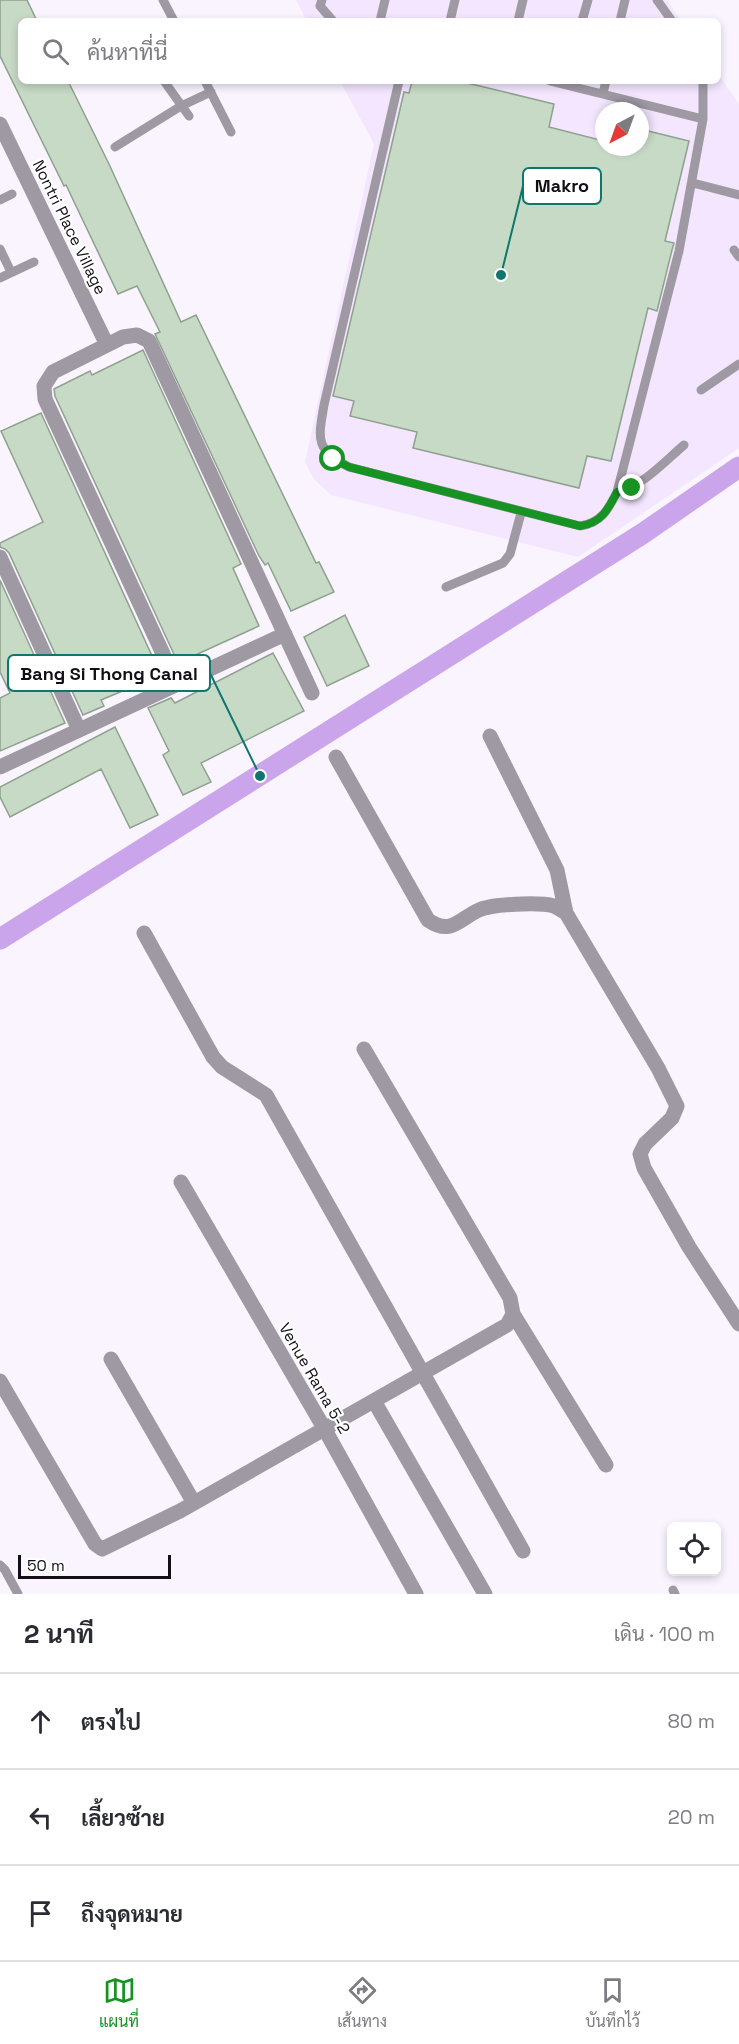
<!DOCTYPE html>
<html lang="th">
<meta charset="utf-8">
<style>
:root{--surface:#fff;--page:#f2f2f3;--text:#2b2b33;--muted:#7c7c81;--line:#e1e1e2;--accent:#179323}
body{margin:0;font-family:"Space Grotesk",Sarabun,sans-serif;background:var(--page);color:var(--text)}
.controls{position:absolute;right:18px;bottom:18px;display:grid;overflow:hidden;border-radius:9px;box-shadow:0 3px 9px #0003}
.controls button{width:54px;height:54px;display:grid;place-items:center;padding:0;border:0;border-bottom:2px solid var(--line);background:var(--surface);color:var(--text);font:30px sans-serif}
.compass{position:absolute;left:595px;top:102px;width:54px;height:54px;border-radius:50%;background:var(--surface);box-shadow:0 3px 9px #0003;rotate:221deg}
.scale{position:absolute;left:18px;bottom:15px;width:153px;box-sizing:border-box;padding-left:6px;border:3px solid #130e16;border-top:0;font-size:16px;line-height:21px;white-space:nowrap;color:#130e16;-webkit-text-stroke:4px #fff;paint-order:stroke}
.stop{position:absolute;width:18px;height:18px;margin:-14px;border:4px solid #179323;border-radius:50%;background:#fff}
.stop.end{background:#179323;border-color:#fff;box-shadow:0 2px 6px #0008}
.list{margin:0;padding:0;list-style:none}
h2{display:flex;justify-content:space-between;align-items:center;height:78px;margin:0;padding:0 24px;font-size:26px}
h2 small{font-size:20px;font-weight:400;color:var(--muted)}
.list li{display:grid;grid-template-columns:39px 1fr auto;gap:18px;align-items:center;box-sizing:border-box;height:96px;padding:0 24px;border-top:2px solid var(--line)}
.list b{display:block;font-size:22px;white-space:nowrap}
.list em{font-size:20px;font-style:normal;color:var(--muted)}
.icon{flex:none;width:33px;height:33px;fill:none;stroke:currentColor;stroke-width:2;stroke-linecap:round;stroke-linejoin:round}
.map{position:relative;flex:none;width:739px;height:1594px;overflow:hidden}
.search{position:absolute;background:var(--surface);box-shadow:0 3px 9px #0003;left:18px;right:18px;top:18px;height:66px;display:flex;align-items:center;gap:15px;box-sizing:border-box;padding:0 21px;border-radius:9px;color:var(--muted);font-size:22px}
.sheet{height:366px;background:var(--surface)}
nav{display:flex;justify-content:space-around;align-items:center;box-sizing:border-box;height:84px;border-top:2px solid var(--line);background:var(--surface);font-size:16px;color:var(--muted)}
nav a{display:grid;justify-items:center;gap:3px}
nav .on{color:var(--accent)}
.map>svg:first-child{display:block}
</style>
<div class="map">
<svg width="739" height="1594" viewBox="0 0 739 1594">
<rect width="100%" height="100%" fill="#f9f4fe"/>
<path fill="#f3e6fe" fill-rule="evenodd" d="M296 0H667L681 21H307Z
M718 74 739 104V448L578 557 331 495 314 479 305 462 374 144 340 81H718ZM604 111H640V147H604Z"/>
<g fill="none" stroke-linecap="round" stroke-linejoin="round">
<path stroke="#cba5eb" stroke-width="21" d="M0 939 642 534 739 467"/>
</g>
<path fill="#c7dac6" stroke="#8fa18e" stroke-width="1.5" d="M0 0H27L37 21H21V81H68L109 164 181 322 196 315 316 563 319 562 334 592 291 611 268 563 265 565 259 556 155 334 160 332 137 286 118 294 66 185 64 186 0 56Z
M412 81H459L554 104 549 127 604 141V147H640V129L689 141 665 241 674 243 672 250 657 311 648 308 611 461 587 456 579 488 413 448 417 432 350 416 354 401 333 396 404 92 409 93Z
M143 350 241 564 233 568 259 626 178 663 55 396 54 389 90 371 92 375Z
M41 413 163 680 140 691 137 685 101 700 104 706 83 715 9 553 5 549 0 547V543L43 522 1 431Z
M0 580 65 723 0 751V698L10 693 0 672Z
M345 615 369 666 327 686 304 637Z
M273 653 304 711 201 763 211 782 183 795 163 755 169 751 148 708 171 698 175 703Z
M115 727 158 815 130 828 101 769 10 817 0 797V787Z"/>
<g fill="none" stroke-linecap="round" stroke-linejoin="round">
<path stroke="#9f99a3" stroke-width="9" d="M163 0 174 21
M322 0 320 6 333 21
M657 0 672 21
M380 21 385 0
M450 21 455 0
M518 21 523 0
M582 21 588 0
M620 21 625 0
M164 81 189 116
M205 81 231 132
M399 81 324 405C318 440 315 449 349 467L580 526C601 523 608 510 617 492L679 251 703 119V81
M550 81 703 119
M603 93 606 81
M115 147 181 106 211 92
M693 183 739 195
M0 200 12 194
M0 249 11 272
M734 250 739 257
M0 278 34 262
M701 390 739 364
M617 492C644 485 663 463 684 445
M446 587 503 563 510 554 521 513
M0 1565 5 1570 18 1594
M673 1590 675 1594"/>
<path stroke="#9f99a3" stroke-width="15" d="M0 124 107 345
M0 557 79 730
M177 684 45 399 44 386 53 372 123 337 137 335 149 341 312 693
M490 736 557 870 566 913 658 1068 677 1106 672 1118 645 1144 640 1154 644 1168 689 1247 739 1324
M336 757 428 920C451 936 459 919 479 910 492 904 539 902 554 906 558 908 562 910 566 913
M0 767 285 634
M144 933 213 1057 222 1067 266 1095 523 1551
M364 1049 510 1298 513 1314 606 1465
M181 1182 324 1428 416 1594
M111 1359 194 1503
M0 1381 95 1544 102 1549 180 1511 507 1325 513 1314
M374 1401 485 1594"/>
</g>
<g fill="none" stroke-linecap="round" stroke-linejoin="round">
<path stroke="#179323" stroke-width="8" d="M333 459 349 467 580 526C601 523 608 510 617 492L632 488"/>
</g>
<g text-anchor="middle" stroke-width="4.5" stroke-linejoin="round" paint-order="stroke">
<g font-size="16" fill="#130e16" stroke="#fff">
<text transform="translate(70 227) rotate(64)" y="6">Nontri Place Village</text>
<text transform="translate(315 1378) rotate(60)" y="6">Venue Rama 5-2</text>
</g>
</g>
<path fill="none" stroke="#0f766e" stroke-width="2" d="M501 275L523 186M260 776L210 673"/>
<g fill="#0f766e" stroke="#fff" stroke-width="2">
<circle cx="501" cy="275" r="6"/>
<circle cx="260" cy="776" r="6"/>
</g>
<g fill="#fff" stroke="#0f766e" stroke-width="2">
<rect x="523" y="168" width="78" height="36" rx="6"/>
<rect x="8" y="655" width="202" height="36" rx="6"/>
</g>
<g font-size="18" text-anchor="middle" font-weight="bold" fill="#130e16">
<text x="562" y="192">Makro</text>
<text x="109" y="680">Bang Si Thong Canal</text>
</g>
</svg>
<div class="controls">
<button><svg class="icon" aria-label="locate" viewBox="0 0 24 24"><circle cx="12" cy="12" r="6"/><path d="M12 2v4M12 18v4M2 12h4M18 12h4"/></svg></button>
</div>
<svg class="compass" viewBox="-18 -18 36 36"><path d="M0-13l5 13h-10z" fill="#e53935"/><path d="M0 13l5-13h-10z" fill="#7c7c81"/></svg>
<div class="scale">50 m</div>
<div class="stop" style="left:333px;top:459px"></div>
<div class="stop end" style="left:632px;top:488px"></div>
<div class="search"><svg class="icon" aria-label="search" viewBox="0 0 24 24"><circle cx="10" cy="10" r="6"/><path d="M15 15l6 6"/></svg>ค้นหาที่นี่</div>
</div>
<section class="sheet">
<h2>2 นาที<small>เดิน · 100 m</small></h2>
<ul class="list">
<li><svg class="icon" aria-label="ahead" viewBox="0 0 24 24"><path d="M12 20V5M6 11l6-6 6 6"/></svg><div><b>ตรงไป</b></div><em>80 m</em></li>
<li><svg class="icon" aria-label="left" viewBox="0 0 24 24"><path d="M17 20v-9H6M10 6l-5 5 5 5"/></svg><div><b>เลี้ยวซ้าย</b></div><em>20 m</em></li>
<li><svg class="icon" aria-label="arrive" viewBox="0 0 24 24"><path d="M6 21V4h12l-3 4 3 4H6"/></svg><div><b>ถึงจุดหมาย</b></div></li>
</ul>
</section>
<nav>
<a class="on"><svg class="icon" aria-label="map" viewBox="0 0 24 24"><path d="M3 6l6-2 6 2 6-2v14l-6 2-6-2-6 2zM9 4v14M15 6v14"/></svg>แผนที่</a>
<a><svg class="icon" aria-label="directions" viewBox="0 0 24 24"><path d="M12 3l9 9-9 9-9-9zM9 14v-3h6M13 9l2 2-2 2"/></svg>เส้นทาง</a>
<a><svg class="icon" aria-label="saved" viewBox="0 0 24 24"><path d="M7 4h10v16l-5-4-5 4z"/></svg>บันทึกไว้</a>
</nav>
